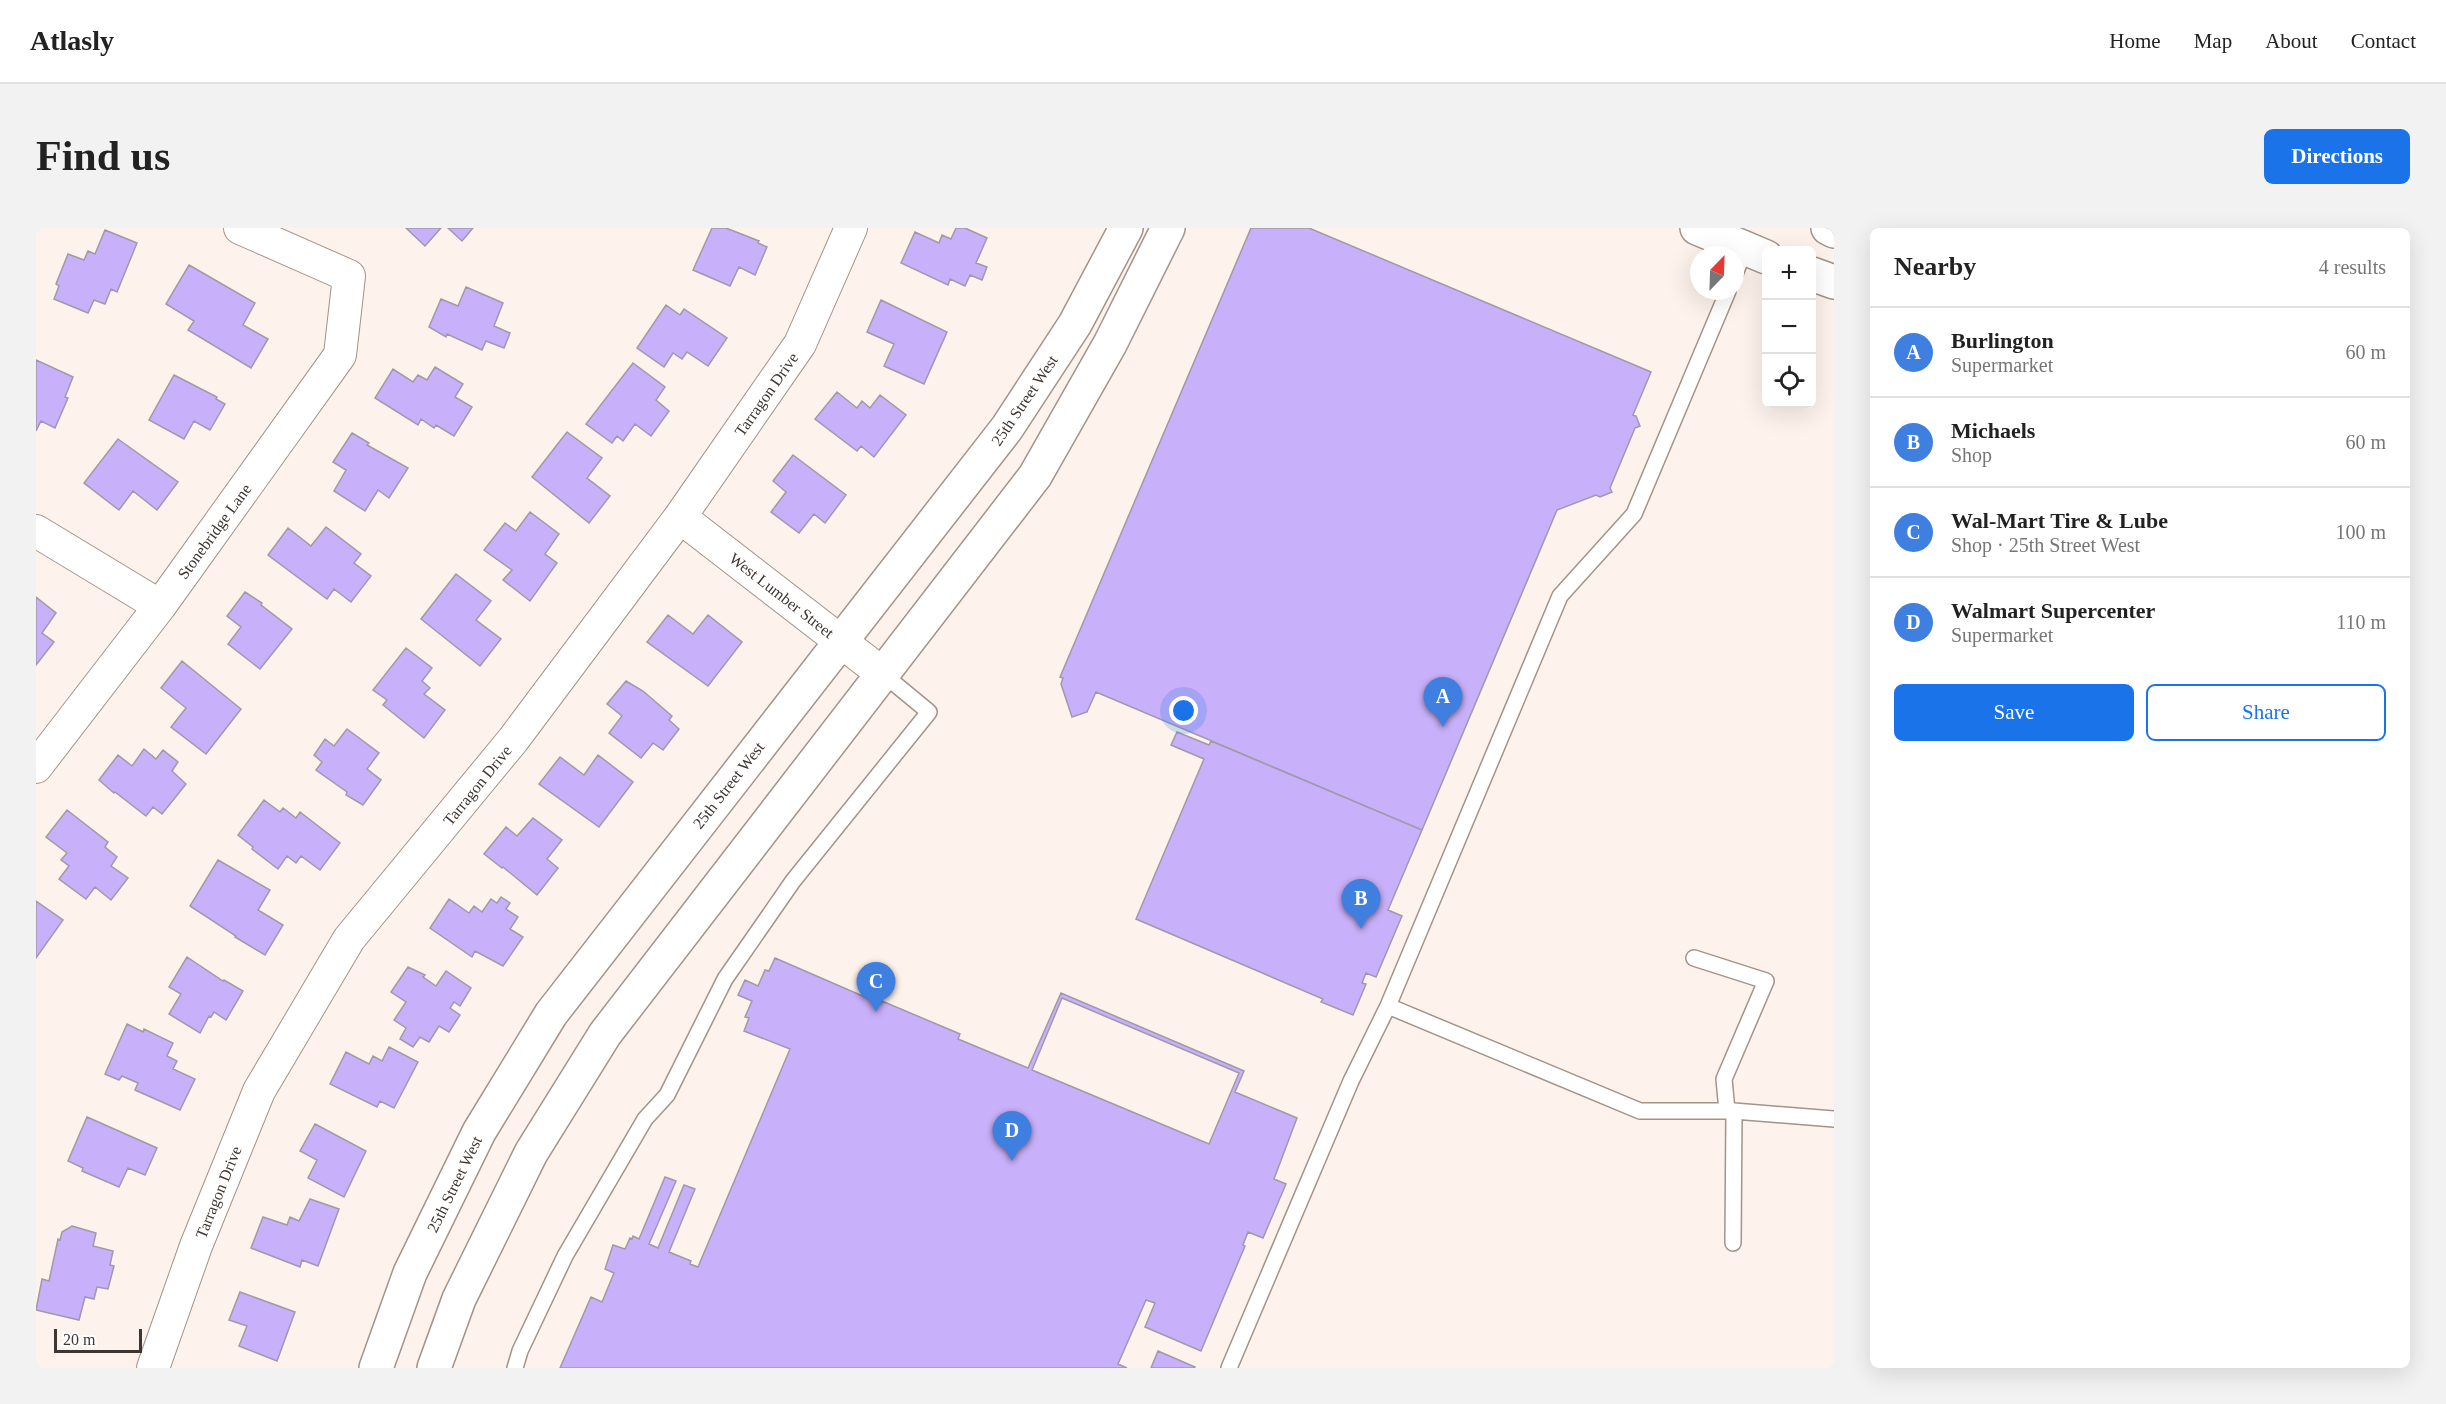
<!DOCTYPE html>
<meta charset="utf-8">
<style>
:root{--surface:#fff;--page:#f2f2f2;--text:#222;--muted:#767676;--line:#e0e0e0;--accent:#1a73e8}
body{margin:0;font-family:"Times New Roman",serif;background:var(--page);color:var(--text)}
.controls{position:absolute;right:18px;top:18px;display:grid;overflow:hidden;border-radius:9px;box-shadow:0 6px 24px #0002}
.controls button{width:54px;height:54px;display:grid;place-items:center;padding:0;border:0;border-bottom:2px solid var(--line);background:var(--surface);color:var(--text);font:30px sans-serif}
.compass{position:absolute;left:1654px;top:18px;width:54px;height:54px;border-radius:50%;background:var(--surface);box-shadow:0 6px 24px #0002;rotate:23deg}
.scale{position:absolute;left:18px;bottom:15px;width:88px;box-sizing:border-box;padding-left:6px;border:3px solid #3d3632;border-top:0;font-size:16px;line-height:21px;white-space:nowrap;color:#3d3632;-webkit-text-stroke:4px #fff;paint-order:stroke}
.you{position:absolute;left:1148px;top:483px;width:21px;height:21px;margin:-15px;border:4px solid #fff;border-radius:50%;background:#1a73e8;box-shadow:0 0 0 9px #1a73e833}
.badge{display:grid;place-items:center;width:39px;height:39px;border-radius:50%;background:var(--accent);color:#fff;font-size:20px;font-weight:700}
.pin{position:absolute;translate:-50% -50px;filter:drop-shadow(0 2px 3px #0008)}
.pin::after{content:'';position:absolute;top:32px;width:21px;height:18px;background:inherit;clip-path:polygon(0 0,100% 0,50% 100%)}
.list{margin:0;padding:0;list-style:none}
h2{display:flex;justify-content:space-between;align-items:center;height:78px;margin:0;padding:0 24px;font-size:26px}
h2 small{font-size:20px;font-weight:400;color:var(--muted)}
.list li{display:grid;grid-template-columns:39px 1fr auto;gap:18px;align-items:center;box-sizing:border-box;height:90px;padding:0 24px;border-top:2px solid var(--line)}
.list b{display:block;font-size:22px;white-space:nowrap}
.list p{margin:0;font-size:20px;white-space:nowrap;color:var(--muted)}
.list em{font-size:20px;font-style:normal;color:var(--muted)}
.actions{display:flex;gap:12px;padding:18px 24px}
.actions a{flex:1;padding:14px 0;border:2px solid var(--accent);border-radius:9px;text-align:center;font-size:21px;color:var(--accent)}
.actions .main{background:var(--accent);color:#fff}
.icon{flex:none;width:33px;height:33px;fill:none;stroke:currentColor;stroke-width:2;stroke-linecap:round;stroke-linejoin:round}
.map{position:relative;flex:none;width:1798px;height:1140px;overflow:hidden;border-radius:9px}
header{display:flex;align-items:center;gap:36px;box-sizing:border-box;height:84px;padding:0 30px;background:var(--surface);border-bottom:2px solid var(--line)}
header strong{font-size:28px}
nav{display:flex;gap:33px;margin-inline-start:auto;font-size:21px}
.intro{display:flex;align-items:center;justify-content:space-between;box-sizing:border-box;height:144px;padding:0 36px}
h1{margin:0;font-size:42px}
.button{padding:15px 27px;border-radius:9px;background:var(--accent);color:#fff;font-size:21px;font-weight:700}
main{display:flex;gap:36px;padding:0 36px}
aside{flex:1;background:var(--surface);border-radius:9px;box-shadow:0 6px 24px #0002}
.map>svg:first-child{display:block}
</style>
<header>
<strong>Atlasly</strong>
<nav><a>Home</a><a>Map</a><a>About</a><a>Contact</a></nav>
</header>
<div class="intro"><h1>Find us</h1><a class="button">Directions</a></div>
<main>
<div class="map">
<svg width="1798" height="1140" viewBox="0 0 1798 1140">
<rect width="100%" height="100%" fill="#fef3ec"/>
<path fill="#c9b0fa" stroke="#9f99aa" stroke-width="1.5" fill-rule="evenodd" d="M370 0H405L389 18Z
M412 0H437L426 13Z
M676 0H690L723 13 722 15 731 19 719 47 703 39 694 58 657 42Z
M920 0H929L951 10 940 35 951 39 946 52 934 47 929 58 914 51 912 57 865 35 879 4 903 15 906 7 915 11Z
M1215 0H1273L1615 144 1597 187 1600 188 1604 198 1599 200 1574 260 1576 264 1564 269 1560 267 1521 282 1386 602 1060 464 1051 484 1036 489 1025 456 1027 450 1024 449Z
M69 2 101 15 81 64 75 61 69 76 58 72 52 85 18 71 23 58 20 56 32 26 48 32 52 23 59 26Z
M153 37 219 75 207 97 232 111 215 140 152 102 158 93 130 76Z
M430 59 467 75 458 98 474 105 468 120 450 113 446 122 411 106 410 109 393 99 405 71 422 78Z
M845 72 911 104 888 156 848 138 858 116 831 104Z
M630 77 644 87 648 81 691 110 672 138 651 124 646 131 637 125 628 139 601 120Z
M0 132 37 149 29 169 32 170 19 200 5 193 0 203Z
M597 135 629 159 620 172 633 183 615 208 599 196 587 213 581 208 576 215 550 196Z
M399 139 427 156 419 169 436 179 418 208 400 197 398 200 385 191 382 197 339 170 357 141 377 154 382 147 391 152Z
M138 147 181 169 180 171 189 176 174 202 158 193 148 211 113 192Z
M801 164 821 180 826 173 834 180 844 167 870 187 838 229 825 218 821 223 779 191Z
M531 204 566 230 551 250 574 268 553 295 496 249Z
M316 205 333 215 331 217 372 240 353 270 342 262 329 283 298 263 310 242 297 234Z
M82 211 142 254 121 282 97 263 83 282 48 255Z
M757 227 810 267 789 295 778 286 763 305 735 284 750 264 737 253Z
M494 284 523 306 509 326 521 335 494 373 467 352 476 342 448 322 469 295 480 303Z
M290 299 325 326 318 335 335 348 315 374 298 361 291 371 232 327 252 300 275 318Z
M420 346 455 373 440 392 465 411 444 438 385 391Z
M209 364 226 375 225 377 256 401 224 441 192 416 205 399 191 388Z
M0 369 20 385 6 405 18 414 0 437Z
M632 387 657 406 672 387 706 414 672 458 611 414Z
M370 420 396 440 386 453 394 460 388 466 409 482 388 510 347 477 351 472 337 462Z
M146 433 205 481 170 526 135 499 150 480 125 460Z
M590 453 607 463 636 488 633 492 643 501 627 522 617 515 605 530 573 505 586 488 571 476Z
M311 501 343 525 331 541 345 552 327 577 310 567 311 564 280 542 286 534 278 527 289 511 298 518Z
M1141 504 1173 517 1175 513 1386 602 1352 682 1366 688 1340 749 1330 745 1326 755 1330 756 1317 787 1285 774 1287 771 1100 691 1168 531 1135 517Z
M108 521 120 531 127 522 142 534 136 543 150 556 126 586 117 579 110 588 79 564 78 565 63 552 82 527 96 538Z
M562 527 597 554 563 599 503 556 524 529 548 547Z
M228 572 244 584 247 580 260 590 264 584 304 615 284 642 265 628 260 635 251 628 242 641 216 621 217 619 202 607Z
M31 582 72 614 69 619 81 629 75 638 92 650 75 672 59 659 50 671 23 651 33 638 25 632 31 625 10 609Z
M497 590 526 612 511 631 522 640 501 667 467 639 466 640 448 626 470 599 481 608Z
M182 632 234 662 222 682 247 697 229 727 199 709 200 708 154 678Z
M465 669 474 675 470 681 482 689 474 701 487 709 467 738 439 723 436 729 394 700 413 671 433 685 438 678 446 684 455 671 461 675Z
M0 673 27 692 0 730Z
M151 729 187 753 188 752 207 763 190 792 178 784 175 789 173 788 164 805 133 786 145 766 133 759Z
M739 730 845 776 846 773 924 806 922 811 992 840 1025 765 1208 843 1199 864 1261 890 1238 951 1250 956 1227 1010 1212 1004 1207 1017 1209 1018 1165 1123 1109 1099 1119 1075 1110 1072 1082 1136 1091 1140H524L555 1069 566 1074 578 1045 569 1041 577 1017 589 1021 594 1010 596 1011 597 1008 603 1011 629 949 640 953 613 1016 622 1020 648 957 659 961 633 1024 655 1033 654 1036 662 1039 754 821 708 803 713 790 709 789 716 773 702 767 709 752 722 758 729 742 733 743ZM1026 770 1203 845 1173 916 996 842Z
M372 739 389 747 387 749 400 758 410 743 435 760 424 778 418 774 414 780 424 787 413 804 403 798 393 814 384 809 377 819 364 811 370 800 358 792 370 774 355 764Z
M91 796 107 804 108 801 137 815 131 828 141 833 137 841 159 851 144 882 99 862 102 855 86 848 83 852 69 846Z
M353 819 382 834 358 880 344 873 341 879 294 856 310 824 333 836 337 828 346 833Z
M51 889 121 920 109 947 92 940 83 959 46 943 47 940 32 933Z
M279 896 330 923 308 969 272 950 281 932 264 923Z
M274 971 303 981 282 1038 266 1032 264 1039 215 1020 227 989 251 997 254 989 263 993Z
M36 998 60 1005 57 1018 77 1023 74 1037 78 1038 72 1061 61 1059 58 1071 49 1069 43 1092 0 1082 6 1051 13 1053 22 1011 24 1012 26 1004Z
M204 1064 259 1084 241 1133 203 1118 211 1098 193 1092Z
M1122 1123 1159 1139 1158 1140H1115Z"/>
<g fill="none" stroke-linecap="round" stroke-linejoin="round">
<g stroke="#a39388" stroke-width="18">
<path id="lane" d="M1699 46 1709 21
M1658 730 1730 753 1688 851 1691 883
M1352 778 1604 883H1698L1798 891
M1697 1015 1698 883
M479 1140 484 1123 529 1028 609 891 631 867 689 751 757 653 893 484 847 446
M1193 1140 1315 853 1352 778 1524 368 1598 286 1692 63"/>
</g>
<g stroke="#a39388" stroke-width="34">
<path id="street" d="M644 289 847 446
M0 303 124 378
M0 539 124 378 304 127 313 48 204 0
M117 1140 160 1018 223 863 313 711 477 512 644 289 764 116 815 0"/>
</g>
<g stroke="#a39388" stroke-width="36">
<path id="secondary" d="M1661 0 1730 29
M1792 0 1798 3
M1776 46 1798 54
M340 1140 374 1045 443 904 515 786 971 200 1039 96 1090 0
M398 1140 423 1071 495 925 569 806 999 248 1074 116 1132 0"/>
</g>
<use href="#lane" stroke="#fff" stroke-width="15"/>
<use href="#street" stroke="#fff" stroke-width="32"/>
<use href="#secondary" stroke="#fff" stroke-width="33"/>
</g>
<g text-anchor="middle" stroke-width="5" stroke-linejoin="round" paint-order="stroke">
<g font-size="16" fill="#3d3632" stroke="#fff">
<text transform="translate(730 166) rotate(-55)" y="6">Tarragon Drive</text>
<text transform="translate(988 172) rotate(-56)" y="6">25th Street West</text>
<text transform="translate(178 303) rotate(-54)" y="6">Stonebridge Lane</text>
<text transform="translate(746 367) rotate(38)" y="6">West Lumber Street</text>
<text transform="translate(441 557) rotate(-51)" y="6">Tarragon Drive</text>
<text transform="translate(692 557) rotate(-52)" y="6">25th Street West</text>
<text transform="translate(418 956) rotate(-64)" y="6">25th Street West</text>
<text transform="translate(182 964) rotate(-68)" y="6">Tarragon Drive</text>
</g>
</g>
</svg>
<div class="controls">
<button>+</button>
<button>−</button>
<button><svg class="icon" aria-label="locate" viewBox="0 0 24 24"><circle cx="12" cy="12" r="6"/><path d="M12 2v4M12 18v4M2 12h4M18 12h4"/></svg></button>
</div>
<svg class="compass" viewBox="-18 -18 36 36"><path d="M0-13l5 13h-10z" fill="#e53935"/><path d="M0 13l5-13h-10z" fill="#767676"/></svg>
<div class="scale">20 m</div>
<div class="you"></div>
<div class="pin badge" style="left:1407px;top:499px;background:#3f7fe0">A</div>
<div class="pin badge" style="left:1325px;top:701px;background:#3f7fe0">B</div>
<div class="pin badge" style="left:840px;top:784px;background:#3f7fe0">C</div>
<div class="pin badge" style="left:976px;top:933px;background:#3f7fe0">D</div>
</div>
<aside>
<h2>Nearby<small>4 results</small></h2>
<ul class="list">
<li><span class="badge" style="background:#3f7fe0">A</span><div><b>Burlington</b><p>Supermarket</p></div><em>60 m</em></li>
<li><span class="badge" style="background:#3f7fe0">B</span><div><b>Michaels</b><p>Shop</p></div><em>60 m</em></li>
<li><span class="badge" style="background:#3f7fe0">C</span><div><b>Wal-Mart Tire &amp; Lube</b><p>Shop · 25th Street West</p></div><em>100 m</em></li>
<li><span class="badge" style="background:#3f7fe0">D</span><div><b>Walmart Supercenter</b><p>Supermarket</p></div><em>110 m</em></li>
</ul>
<div class="actions"><a class="main">Save</a><a>Share</a></div>
</aside>
</main>
